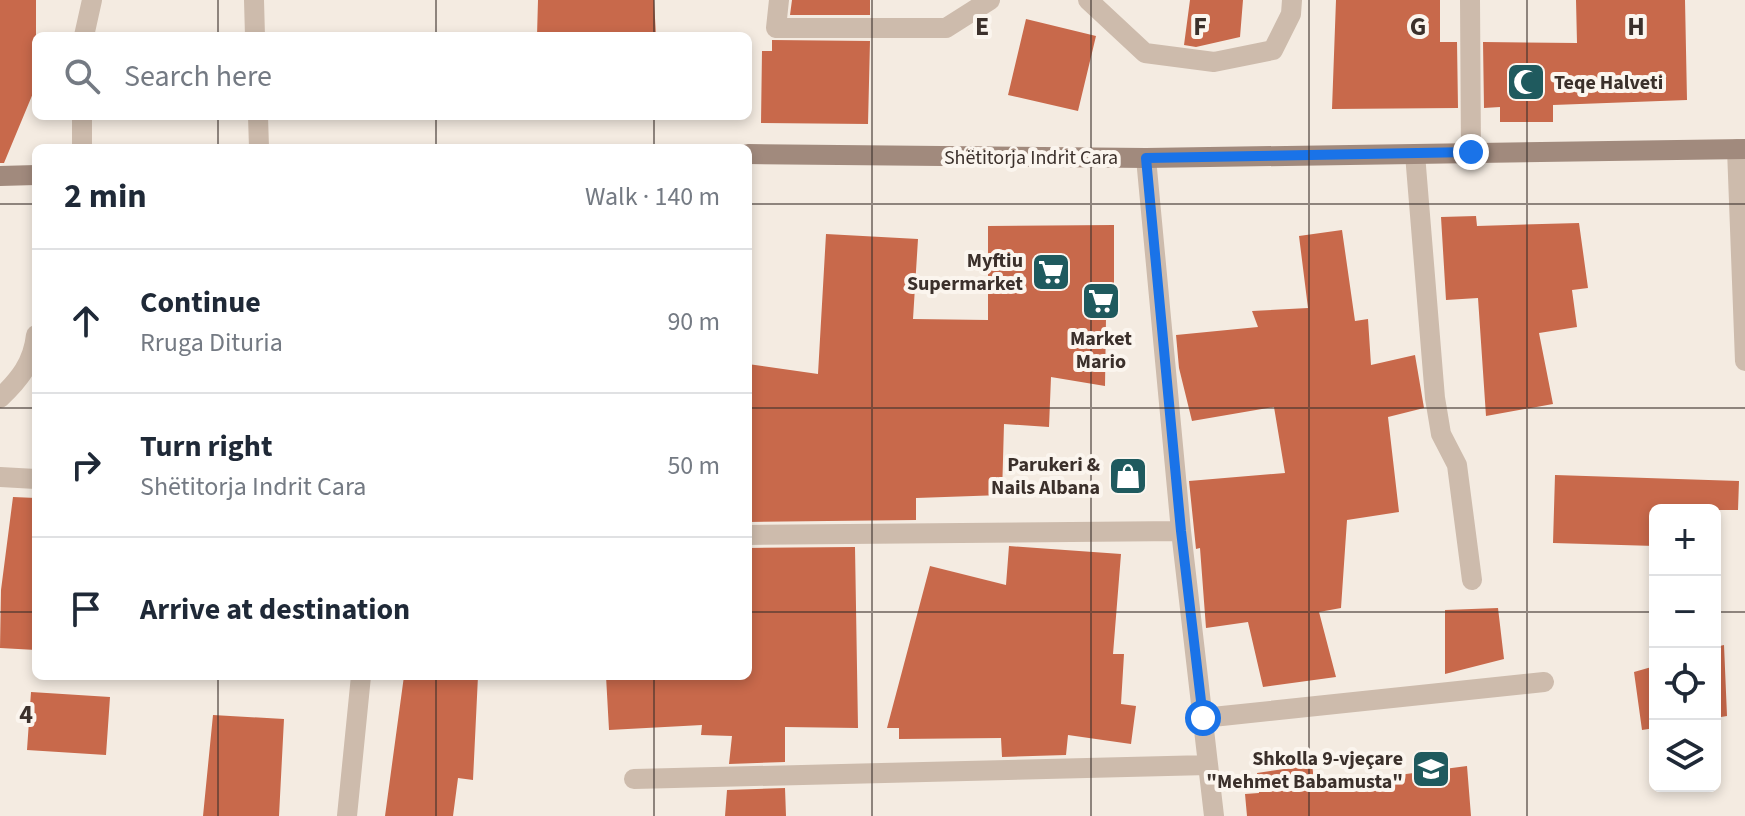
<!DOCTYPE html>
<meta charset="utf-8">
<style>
:root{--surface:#fff;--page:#f2f2f3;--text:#1f2937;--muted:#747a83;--line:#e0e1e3}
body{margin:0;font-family:"Source Sans 3",sans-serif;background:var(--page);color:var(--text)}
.controls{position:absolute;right:24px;bottom:24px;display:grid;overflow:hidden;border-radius:12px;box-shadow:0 4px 12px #0003}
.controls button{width:72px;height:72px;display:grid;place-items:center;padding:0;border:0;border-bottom:2px solid var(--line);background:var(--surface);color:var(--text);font:40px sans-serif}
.stop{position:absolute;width:24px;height:24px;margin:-18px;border:6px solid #1a73e8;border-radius:50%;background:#fff}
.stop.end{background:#1a73e8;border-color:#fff;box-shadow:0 2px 8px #0008}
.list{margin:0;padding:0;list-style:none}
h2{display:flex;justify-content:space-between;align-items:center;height:104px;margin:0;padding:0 32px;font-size:34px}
h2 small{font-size:26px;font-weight:400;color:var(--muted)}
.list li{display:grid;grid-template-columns:52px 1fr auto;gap:24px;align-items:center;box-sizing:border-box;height:144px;padding:0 32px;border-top:2px solid var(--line)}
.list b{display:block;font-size:30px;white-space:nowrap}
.list p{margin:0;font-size:26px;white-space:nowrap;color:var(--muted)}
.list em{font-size:26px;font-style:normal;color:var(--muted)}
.icon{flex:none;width:44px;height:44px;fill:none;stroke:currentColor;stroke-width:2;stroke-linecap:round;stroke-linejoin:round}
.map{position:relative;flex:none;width:1745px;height:816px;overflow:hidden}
.search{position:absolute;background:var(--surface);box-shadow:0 4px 12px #0003;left:32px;top:32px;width:720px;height:88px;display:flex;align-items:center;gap:20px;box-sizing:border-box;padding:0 28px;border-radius:12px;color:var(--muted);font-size:30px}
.panel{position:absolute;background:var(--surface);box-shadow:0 4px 12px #0003;left:32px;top:144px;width:720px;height:536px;border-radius:12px}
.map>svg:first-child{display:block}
</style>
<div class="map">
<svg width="1745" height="816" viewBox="0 0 1745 816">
<rect width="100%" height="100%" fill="#f4ebe1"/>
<path fill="#c8694b" d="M0 0H36V86L4 163H0Z
M538 0H654L656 36H537Z
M792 0H870V15H790Z
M1190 0H1243L1240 37 1196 47 1184 45Z
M1336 0H1440V42H1457L1458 108 1332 109Z
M1576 0H1685L1687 100 1553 105V122H1500V107L1484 108 1483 42 1577 43Z
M1026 19 1096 36 1078 111 1008 95Z
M772 40 870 41 868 124 761 123 762 51H772Z
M1476 216 1477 226 1579 223 1588 288 1572 290 1577 327 1539 333 1553 404 1486 416 1478 298 1446 300 1441 217Z
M1114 225V318H1106L1105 386 1051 377 1049 427 1004 424 1002 495 916 498V520L748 522V364L818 374 826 234 918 239 913 319 988 320V226Z
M1342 230 1355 321 1368 319 1371 365 1415 355 1424 408 1388 417 1399 512 1347 520 1341 608 1319 612 1336 677 1263 687 1248 622 1206 628 1200 548 1196 549 1189 481 1285 473 1274 407 1192 421 1179 368 1176 335 1258 327 1252 311 1308 308 1299 236Z
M1555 475 1739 481 1738 510H1655V546L1553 543Z
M13 497 36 498V650L0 648 1 590Z
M1009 546 1121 554 1113 654H1124L1121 704 1136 706 1131 744 1068 735 1066 755 1002 757 1001 738 899 739V728H887L930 566 1006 585Z
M855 547 858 728 785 727V762L729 764 732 736 701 735 702 725 609 730 606 676H748V548Z
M1498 608 1504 659 1445 674V610Z
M1724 645 1727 716 1715 718V647Z
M1655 666V728L1642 730 1634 672Z
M404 676H478L473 780 458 778 453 816H385Z
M31 692 110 697 106 755 27 750Z
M213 715 284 719 279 816H203Z
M1312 765 1315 786 1467 766 1471 816H1247L1245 794 1259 793 1257 773Z
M785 788 786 816H725L727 790Z"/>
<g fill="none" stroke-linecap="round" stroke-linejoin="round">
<path stroke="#cdbbac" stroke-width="20" d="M254 0 255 36
M258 116 259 148
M1737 149 1745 361
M1415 154 1435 398 1441 434 1457 465 1472 580"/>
<path stroke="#cdbbac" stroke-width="20" d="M779 0 776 28H946L990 0
M1088 0 1145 53 1214 62 1273 50 1291 14 1292 0
M1470 0 1471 152
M84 36 92 0
M82 148V116
M1146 158 1181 531 1214 816
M0 398C19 380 33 363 36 335
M0 477 36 479
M748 535 1181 531
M1203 718 1544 682
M634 779 1208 765
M347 816 361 676"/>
<path stroke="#a18a7d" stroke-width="20" d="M748 154 1146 158 1745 149
M0 176 36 175"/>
</g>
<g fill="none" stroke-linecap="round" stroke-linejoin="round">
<path stroke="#1a73e8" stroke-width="10" d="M1203 718 1181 531 1146 158 1471 152"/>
</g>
<path fill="none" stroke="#3b302b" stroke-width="2" stroke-opacity="0.55" d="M218 0V36M436 0V36M654 0V36M872 0V816M1091 0V816M1309 0V816M1527 0V816M218 116V148M436 116V148M654 116V148M0 204H36M748 204H1745M0 408H36M748 408H1745M0 612H36M748 612H1655M1715 612H1745M218 676V816M436 676V816M654 676V816"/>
<defs>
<g id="mosque-square" transform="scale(2)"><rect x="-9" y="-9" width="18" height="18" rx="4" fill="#1f5a5e" stroke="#fbf5ee"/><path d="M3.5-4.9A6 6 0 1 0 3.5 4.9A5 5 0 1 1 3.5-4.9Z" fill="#fff"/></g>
<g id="supermarket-square" transform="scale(2)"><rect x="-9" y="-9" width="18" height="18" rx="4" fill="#1f5a5e" stroke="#fbf5ee"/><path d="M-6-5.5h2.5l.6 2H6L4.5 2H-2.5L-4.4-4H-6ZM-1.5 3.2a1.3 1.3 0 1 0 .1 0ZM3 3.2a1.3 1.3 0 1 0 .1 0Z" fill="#fff"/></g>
<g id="shop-square" transform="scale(2)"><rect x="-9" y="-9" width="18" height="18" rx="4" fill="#1f5a5e" stroke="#fbf5ee"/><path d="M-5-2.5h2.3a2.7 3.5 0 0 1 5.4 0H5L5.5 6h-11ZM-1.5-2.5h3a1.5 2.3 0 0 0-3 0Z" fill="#fff"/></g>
<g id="school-square" transform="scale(2)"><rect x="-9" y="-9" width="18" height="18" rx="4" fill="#1f5a5e" stroke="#fbf5ee"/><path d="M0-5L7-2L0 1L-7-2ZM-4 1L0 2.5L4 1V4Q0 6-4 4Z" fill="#fff"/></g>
</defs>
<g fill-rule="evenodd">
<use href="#mosque-square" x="1526" y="82"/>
<use href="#supermarket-square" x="1051" y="272"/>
<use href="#supermarket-square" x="1101" y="301"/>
<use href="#shop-square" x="1128" y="476"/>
<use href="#school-square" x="1431" y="769"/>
</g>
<g text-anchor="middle" stroke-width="8" stroke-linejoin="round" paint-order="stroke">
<g font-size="20" font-weight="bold" fill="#3b302b" stroke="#fbf5ee" text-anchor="end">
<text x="1554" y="89" text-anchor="start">Teqe Halveti</text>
<text x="1023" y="267">Myftiu<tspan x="1023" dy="23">Supermarket</tspan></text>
<text x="1101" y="345" text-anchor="middle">Market<tspan x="1101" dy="23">Mario</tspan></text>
<text x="1100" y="471">Parukeri &amp;<tspan x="1100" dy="23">Nails Albana</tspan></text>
<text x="1403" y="765">Shkolla 9-vjeçare<tspan x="1403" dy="23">"Mehmet Babamusta"</tspan></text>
</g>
<g font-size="20" fill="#3b302b" stroke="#fbf5ee">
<text x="1031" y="164">Shëtitorja Indrit Cara</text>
</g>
</g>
<g font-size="26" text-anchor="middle" font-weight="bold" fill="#3b302b" stroke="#fbf5ee" stroke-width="8" stroke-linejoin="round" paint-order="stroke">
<text x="982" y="35">E</text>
<text x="1200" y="35">F</text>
<text x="1418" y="35">G</text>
<text x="1636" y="35">H</text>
<text x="26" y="723">4</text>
</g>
</svg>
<div class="controls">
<button>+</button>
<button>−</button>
<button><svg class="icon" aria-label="locate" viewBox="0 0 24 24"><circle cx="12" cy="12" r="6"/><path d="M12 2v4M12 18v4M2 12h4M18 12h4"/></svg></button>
<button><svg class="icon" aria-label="layers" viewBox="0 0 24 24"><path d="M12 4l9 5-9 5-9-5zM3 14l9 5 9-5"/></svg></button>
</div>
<div class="stop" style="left:1203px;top:718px"></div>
<div class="stop end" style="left:1471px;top:152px"></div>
<div class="search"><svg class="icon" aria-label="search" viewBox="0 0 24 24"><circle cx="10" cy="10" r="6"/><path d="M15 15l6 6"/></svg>Search here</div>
<section class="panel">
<h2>2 min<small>Walk · 140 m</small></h2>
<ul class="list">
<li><svg class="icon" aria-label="ahead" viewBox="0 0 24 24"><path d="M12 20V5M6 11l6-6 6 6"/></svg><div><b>Continue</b><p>Rruga Dituria</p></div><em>90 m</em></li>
<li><svg class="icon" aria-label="right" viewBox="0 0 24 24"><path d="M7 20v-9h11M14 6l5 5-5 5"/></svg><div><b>Turn right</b><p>Shëtitorja Indrit Cara</p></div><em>50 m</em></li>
<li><svg class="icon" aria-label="arrive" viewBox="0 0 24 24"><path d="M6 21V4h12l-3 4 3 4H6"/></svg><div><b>Arrive at destination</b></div></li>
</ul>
</section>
</div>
